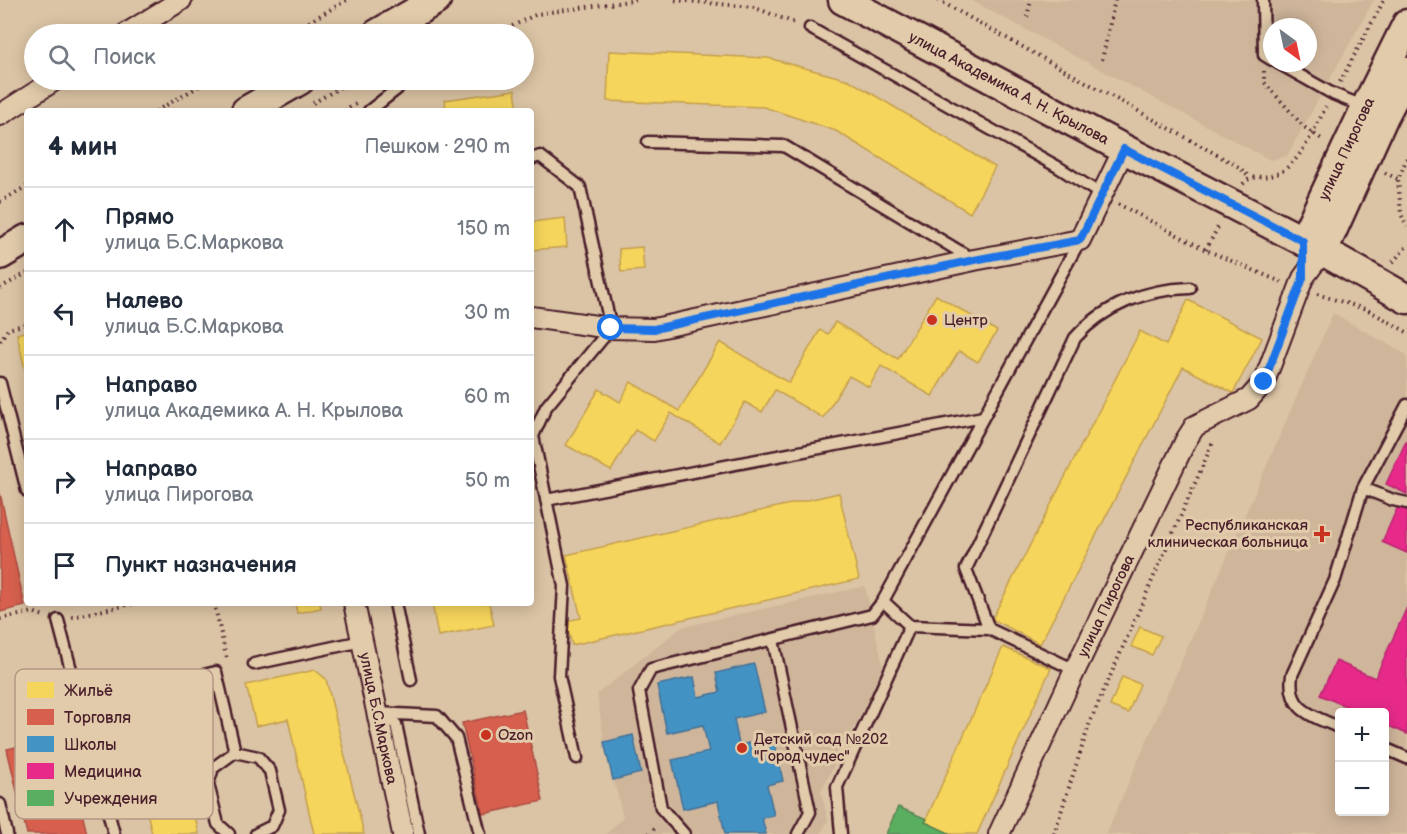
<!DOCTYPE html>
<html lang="ru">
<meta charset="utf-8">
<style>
:root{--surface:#fff;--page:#f2f2f3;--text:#1f2937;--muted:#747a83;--line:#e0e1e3}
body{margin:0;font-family:"Balsamiq Sans",sans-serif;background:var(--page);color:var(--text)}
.controls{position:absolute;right:18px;bottom:18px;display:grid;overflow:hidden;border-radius:6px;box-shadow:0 3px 15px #0003}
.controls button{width:54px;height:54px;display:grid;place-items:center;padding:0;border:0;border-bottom:2px solid var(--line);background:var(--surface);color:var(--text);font:30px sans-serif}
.compass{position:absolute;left:1263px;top:18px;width:54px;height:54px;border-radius:50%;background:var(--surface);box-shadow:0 3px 15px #0003;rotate:147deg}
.stop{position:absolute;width:18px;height:18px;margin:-14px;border:4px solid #1a73e8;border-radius:50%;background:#fff}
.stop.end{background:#1a73e8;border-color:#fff;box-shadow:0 2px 6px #0008}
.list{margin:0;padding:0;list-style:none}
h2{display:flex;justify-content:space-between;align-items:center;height:78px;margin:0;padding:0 24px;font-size:26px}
h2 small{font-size:20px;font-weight:400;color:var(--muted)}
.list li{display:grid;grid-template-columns:39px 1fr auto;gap:18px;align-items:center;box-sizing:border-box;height:84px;padding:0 24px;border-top:2px solid var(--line)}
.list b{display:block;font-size:22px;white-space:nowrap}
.list p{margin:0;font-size:20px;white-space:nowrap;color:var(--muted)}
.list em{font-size:20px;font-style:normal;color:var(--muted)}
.icon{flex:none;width:33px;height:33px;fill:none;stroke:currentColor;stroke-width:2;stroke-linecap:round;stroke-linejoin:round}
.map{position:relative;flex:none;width:1407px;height:834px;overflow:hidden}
.search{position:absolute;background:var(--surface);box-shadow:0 3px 15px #0003;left:24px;top:24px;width:510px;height:66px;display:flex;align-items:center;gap:15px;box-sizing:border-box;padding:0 21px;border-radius:33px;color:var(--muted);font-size:22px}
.panel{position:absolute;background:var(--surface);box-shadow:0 3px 15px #0003;left:24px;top:108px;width:510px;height:498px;border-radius:6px}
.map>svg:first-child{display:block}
</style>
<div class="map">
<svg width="1407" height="834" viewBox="0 0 1407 834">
<rect width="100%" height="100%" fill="#dbc4a5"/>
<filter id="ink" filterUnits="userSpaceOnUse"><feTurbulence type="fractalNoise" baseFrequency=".0167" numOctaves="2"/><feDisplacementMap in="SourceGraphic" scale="12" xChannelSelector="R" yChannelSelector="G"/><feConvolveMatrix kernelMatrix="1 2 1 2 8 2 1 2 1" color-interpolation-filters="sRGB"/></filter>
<g filter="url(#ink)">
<path fill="#cfb69b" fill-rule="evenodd" d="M970 0H1374L1287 156 1270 160ZM1272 27H1308V63H1272Z
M1333 313 1407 355V834H1106ZM1340 712H1384V812H1340Z
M865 586 884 670 821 791 828 820 821 834H606L623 817 604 742 597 694 682 627Z"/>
<path fill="#f6d55c" stroke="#c29e4d" stroke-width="1.5" d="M609 51 768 58 849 80 995 167 970 213 836 131 764 107 607 101Z
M515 90 518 111H446L445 100Z
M565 218 567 247 531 250V222Z
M642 247 644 270 621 272 619 249Z
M936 295 997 331 978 362 959 351 932 396 881 366 869 387 849 376 823 418 775 390 762 412 745 402 720 443 671 413 654 441 635 430 611 471 566 445 599 389 620 402 631 382 679 411 720 342 789 383 820 330 828 334 835 322 898 359Z
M1188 300 1262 338 1233 393 1183 367 1040 644 992 619 1140 331 1166 345Z
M27 331V379L17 334Z
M839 493 859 579 572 645 566 621 581 618 566 555Z
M295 603H320L321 608 297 613Z
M432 603H489L494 625 438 636Z
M1140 627 1161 636 1152 655 1131 646Z
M1003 647 1051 668 977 834H951L925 822Z
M315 670 326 679 364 834H313H314L288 719 256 726 246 685Z
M1122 677 1140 684 1128 713 1110 706Z
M191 699 201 741 179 746 199 834H152L127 722 137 711Z"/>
<path fill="#d6604d" stroke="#ac4c43" stroke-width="1.5" d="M0 493 25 606 0 612Z
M523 710 543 801 483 814 462 723Z
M64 736 87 834H27L7 749Z"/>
<path fill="#4393c3" stroke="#457095" stroke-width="1.5" d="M754 664 765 712 734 719 739 745 774 738 783 781 767 785 774 815 762 818 766 834H725L718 801 683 809 672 760 709 752 703 725 667 733 657 685 694 677 698 697 720 692 716 673Z
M633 735 641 773 613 780 604 742Z"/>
<path fill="#e7298a" stroke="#b8266e" stroke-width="1.5" d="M1407 439V494L1386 484Z
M1399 504 1407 508V553L1382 542Z
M1407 607V734L1384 724V712H1359L1320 695 1336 661 1375 678Z"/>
<path fill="#5aae61" stroke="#558351" stroke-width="1.5" d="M898 807 927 819 925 822 951 834H886Z"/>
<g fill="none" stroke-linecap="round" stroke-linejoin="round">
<g stroke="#4a1f2b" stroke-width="15">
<path id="lane" d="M1263 0 1264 55 1272 60
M810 28 1058 167 1102 195
M1278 63 1333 94 1365 107
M369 111 397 89
M648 142 784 146 974 260
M531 159 540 156 580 187 611 328 546 407 533 436 564 586 559 676 577 758
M0 383 27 491
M1363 488 1393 500 1407 503
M546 500 983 417
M395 603 411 680
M58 620 114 834
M910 626 989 629 1075 670
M989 629 966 569 1075 338C1104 305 1147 289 1190 288
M773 640 810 812 798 834
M254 664 362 641
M81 704 216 672 235 752
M377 713 437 716 456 738 480 834
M380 715 396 724 419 834
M1340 728C1312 715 1287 711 1292 675L1335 580 1363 488 1407 405
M1384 748 1407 758
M0 804 7 834
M229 834 218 824 208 784 213 768 235 752 258 757 270 771 279 810 272 826 256 834
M684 834 661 808 639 691 651 669 872 615 883 601
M841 834 837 787 910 626 883 601 1080 240"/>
</g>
<g stroke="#4a1f2b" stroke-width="24">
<g id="street">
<path d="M126 34 181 0"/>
<path d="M0 115 55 80"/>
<path d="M531 317 611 328 654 329 974 260 1080 240 1124 149"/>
<path id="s1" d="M354 603 403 834"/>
<path id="s2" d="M999 834 1075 670 1186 440 1195 426 1249 399 1264 382 1303 278 1323 251"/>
</g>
</g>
<g stroke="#4a1f2b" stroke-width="33">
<g id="secondary">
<path id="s3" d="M843 0 1124 149 1323 251 1407 299"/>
<path d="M377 34 436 0"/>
<path d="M246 111 300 80"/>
<path id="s4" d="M1303 241 1366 107 1407 24"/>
<path d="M1323 251 1384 116 1407 72"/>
<path d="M0 255 27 239"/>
</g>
</g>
<path stroke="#4a1f2b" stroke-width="4" stroke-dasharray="1.5 4.5" stroke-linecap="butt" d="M675 0 753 7 795 23
M938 0 1239 167 1249 177
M1027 17 1031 0
M288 34 347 0
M496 34 537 14 637 0
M1102 60 1115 0
M1264 71V82L1304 127 1323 140
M1340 82 1384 0
M313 103 353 80
M156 111 210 80
M344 111 356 104
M1407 158 1398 179 1401 214 1407 227
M1385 173 1398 179
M1243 184C1254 173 1261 179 1274 175 1300 166 1314 129 1326 107
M0 202 27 186
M1118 204 1206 250 1281 282
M1206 250 1219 225
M1393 262 1407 246
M0 288 27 273
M1317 294 1368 310 1407 332
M0 341 8 329 27 324
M214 603 227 660
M72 617 136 603
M0 619 33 612 44 616
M649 834 657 826
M1054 834 1090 722 1214 440"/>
<use href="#lane" stroke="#e1cbaa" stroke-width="10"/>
<use href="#street" stroke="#e1cbaa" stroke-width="20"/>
<use href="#secondary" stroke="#e1cbaa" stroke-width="28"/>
</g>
</g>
<g fill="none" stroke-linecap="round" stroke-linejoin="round" filter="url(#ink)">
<path stroke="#1a73e8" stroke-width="8" d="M611 328 654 329 974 260 1080 240 1124 149 1303 241V278L1264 382"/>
</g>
<g fill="#c8321e" stroke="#e1cbaa" stroke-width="2">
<circle cx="932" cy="320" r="6"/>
<path d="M1319 525h6v6h6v6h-6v6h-6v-6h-6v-6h6z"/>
<circle cx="486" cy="735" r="6"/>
<circle cx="742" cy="748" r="6"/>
</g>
<g text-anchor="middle" stroke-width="6" stroke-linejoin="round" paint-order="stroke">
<g font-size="15" fill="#4a1f2b" stroke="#e1cbaa">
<text dy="5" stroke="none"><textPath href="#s3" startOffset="188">улица Академика А. Н. Крылова</textPath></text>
<text dy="5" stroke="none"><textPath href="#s4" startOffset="102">улица Пирогова</textPath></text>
<text dy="5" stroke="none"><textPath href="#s2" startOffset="252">улица Пирогова</textPath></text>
<text dy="5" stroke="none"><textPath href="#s1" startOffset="118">улица Б.С.Маркова</textPath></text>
</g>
<g font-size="15" fill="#4a1f2b" stroke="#e1cbaa" text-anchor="start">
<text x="944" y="325">Центр</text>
<text x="1308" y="530" text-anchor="end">Республиканская<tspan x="1308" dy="17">клиническая больница</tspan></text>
<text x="498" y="740">Ozon</text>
<text x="754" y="744">Детский сад №202<tspan x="754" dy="17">"Город чудес"</tspan></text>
</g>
</g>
<rect x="15" y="669" width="198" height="150" rx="9" fill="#e1cbaa" stroke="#b49784" stroke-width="1.5"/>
<rect x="27" y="682" width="27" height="16" fill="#f6d55c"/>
<rect x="27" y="709" width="27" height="16" fill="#d6604d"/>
<rect x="27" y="736" width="27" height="16" fill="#4393c3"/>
<rect x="27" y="763" width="27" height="16" fill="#e7298a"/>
<rect x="27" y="790" width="27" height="16" fill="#5aae61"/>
<g font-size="16" fill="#4a1f2b">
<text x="64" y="696">Жильё</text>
<text x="64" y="723">Торговля</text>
<text x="64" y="750">Школы</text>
<text x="64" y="777">Медицина</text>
<text x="64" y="804">Учреждения</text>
</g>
</svg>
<div class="controls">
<button>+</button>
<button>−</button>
</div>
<svg class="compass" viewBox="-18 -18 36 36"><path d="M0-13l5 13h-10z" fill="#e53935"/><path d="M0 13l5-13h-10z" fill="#747a83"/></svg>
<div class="stop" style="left:611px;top:328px"></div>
<div class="stop end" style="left:1264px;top:382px"></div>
<div class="search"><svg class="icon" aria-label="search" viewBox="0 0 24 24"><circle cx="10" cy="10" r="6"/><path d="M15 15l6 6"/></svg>Поиск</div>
<section class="panel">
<h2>4 мин<small>Пешком · 290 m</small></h2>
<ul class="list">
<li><svg class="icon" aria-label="ahead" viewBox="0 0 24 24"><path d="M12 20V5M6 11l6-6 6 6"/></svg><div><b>Прямо</b><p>улица Б.С.Маркова</p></div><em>150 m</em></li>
<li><svg class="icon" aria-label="left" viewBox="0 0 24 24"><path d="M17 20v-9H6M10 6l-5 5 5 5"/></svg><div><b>Налево</b><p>улица Б.С.Маркова</p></div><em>30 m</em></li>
<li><svg class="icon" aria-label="right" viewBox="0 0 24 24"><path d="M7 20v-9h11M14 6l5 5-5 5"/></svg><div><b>Направо</b><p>улица Академика А. Н. Крылова</p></div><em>60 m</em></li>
<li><svg class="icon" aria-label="right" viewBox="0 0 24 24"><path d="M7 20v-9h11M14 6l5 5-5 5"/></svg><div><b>Направо</b><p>улица Пирогова</p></div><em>50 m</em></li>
<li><svg class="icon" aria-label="arrive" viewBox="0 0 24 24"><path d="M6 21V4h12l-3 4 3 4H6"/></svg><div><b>Пункт назначения</b></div></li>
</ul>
</section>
</div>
